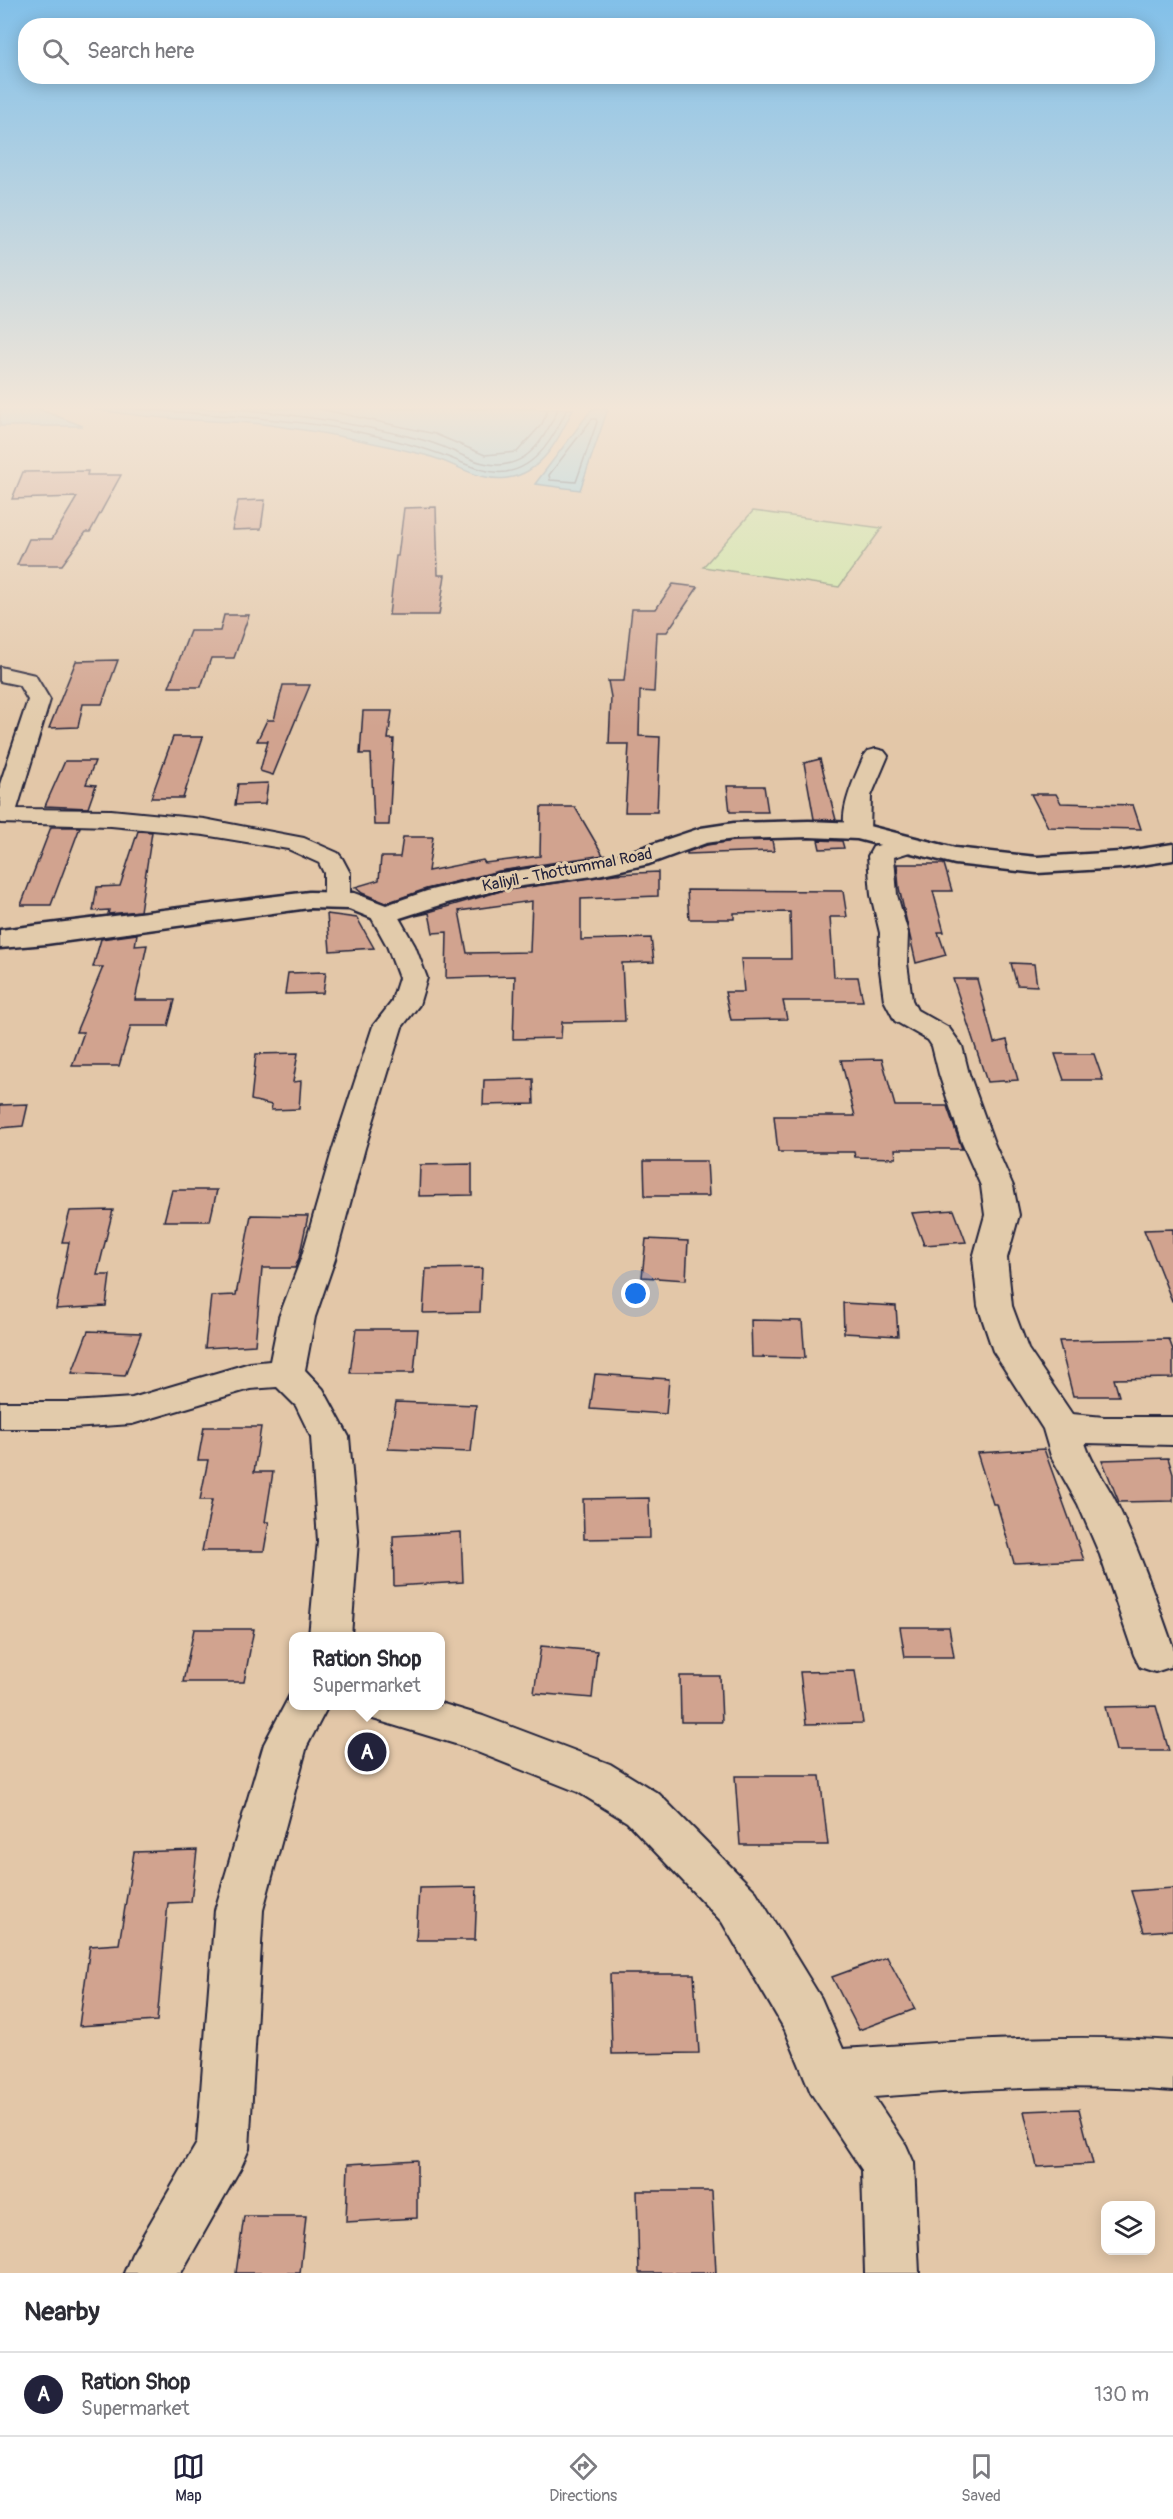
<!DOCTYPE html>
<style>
:root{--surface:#fff;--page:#f7f7f7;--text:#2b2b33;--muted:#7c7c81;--line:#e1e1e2;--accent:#22223b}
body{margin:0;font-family:Pangolin,sans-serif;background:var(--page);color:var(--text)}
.controls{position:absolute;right:18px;bottom:18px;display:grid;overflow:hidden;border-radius:12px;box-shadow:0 3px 15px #0003}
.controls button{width:54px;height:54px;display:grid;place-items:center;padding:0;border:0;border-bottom:2px solid var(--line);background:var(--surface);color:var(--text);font:30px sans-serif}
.you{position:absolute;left:636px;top:1294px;width:21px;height:21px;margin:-15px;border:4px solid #fff;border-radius:50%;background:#1a73e8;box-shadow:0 0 0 9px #1a73e833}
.badge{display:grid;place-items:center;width:39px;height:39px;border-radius:50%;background:var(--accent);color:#fff;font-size:20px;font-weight:700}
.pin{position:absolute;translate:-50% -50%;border:3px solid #fff;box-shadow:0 2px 6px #0006}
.popup{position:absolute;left:289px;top:1632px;width:156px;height:78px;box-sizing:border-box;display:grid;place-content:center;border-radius:12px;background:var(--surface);filter:drop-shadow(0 2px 4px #0005);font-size:20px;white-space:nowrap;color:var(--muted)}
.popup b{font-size:22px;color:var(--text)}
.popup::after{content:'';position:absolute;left:50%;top:100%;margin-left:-12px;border:12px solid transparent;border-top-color:var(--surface)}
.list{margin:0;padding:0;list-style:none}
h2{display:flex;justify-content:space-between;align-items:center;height:78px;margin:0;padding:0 24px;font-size:26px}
h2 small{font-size:20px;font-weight:400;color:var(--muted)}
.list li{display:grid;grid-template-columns:39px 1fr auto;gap:18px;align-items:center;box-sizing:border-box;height:84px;padding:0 24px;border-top:2px solid var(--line)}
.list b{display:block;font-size:22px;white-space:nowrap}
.list p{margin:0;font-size:20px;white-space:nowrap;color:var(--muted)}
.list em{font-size:20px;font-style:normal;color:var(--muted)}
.icon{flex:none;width:33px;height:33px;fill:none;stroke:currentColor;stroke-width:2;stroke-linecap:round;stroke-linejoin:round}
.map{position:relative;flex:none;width:1173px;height:2273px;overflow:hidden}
.search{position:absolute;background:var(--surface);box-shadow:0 3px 15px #0003;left:18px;right:18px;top:18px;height:66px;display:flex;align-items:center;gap:15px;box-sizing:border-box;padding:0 21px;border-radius:24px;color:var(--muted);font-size:22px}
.sheet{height:162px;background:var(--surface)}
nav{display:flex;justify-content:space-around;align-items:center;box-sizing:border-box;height:84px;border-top:2px solid var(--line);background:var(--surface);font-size:16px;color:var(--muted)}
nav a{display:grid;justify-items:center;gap:3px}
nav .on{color:var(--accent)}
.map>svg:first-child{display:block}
</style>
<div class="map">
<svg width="1173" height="2273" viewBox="0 0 1173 2273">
<rect width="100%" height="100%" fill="#e3c7a8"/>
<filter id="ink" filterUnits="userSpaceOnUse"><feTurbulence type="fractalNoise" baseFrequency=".0167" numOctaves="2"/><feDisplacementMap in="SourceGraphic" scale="12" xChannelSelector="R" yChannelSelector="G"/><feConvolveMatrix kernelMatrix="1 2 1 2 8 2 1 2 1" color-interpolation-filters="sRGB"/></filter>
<g filter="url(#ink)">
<path fill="#c8e79e" stroke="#75846c" stroke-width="1.5" d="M753 511 882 528 839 587 703 567Z"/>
<path fill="#8ad2eb" stroke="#608ca5" stroke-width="1.5" d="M0 409H38L83 426H0Z
M93 409H573C560 437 542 474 507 478 477 482 454 462 425 455 374 442 322 432 270 425 250 422 230 422 211 421 172 419 132 416 93 409Z
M592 409H608L580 490 535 484Z"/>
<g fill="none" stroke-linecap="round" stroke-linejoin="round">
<path stroke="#4c6881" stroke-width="1.5" d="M136 409C207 415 279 417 349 430 378 436 408 443 437 453 459 460 482 475 506 472 538 467 555 435 567 409
M236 409C294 414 351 423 407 436 418 439 428 441 438 445 461 453 482 469 507 464 534 459 548 431 558 409
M320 409 435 434 485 455 517 452 542 424 548 409
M592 419H596L597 422 576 482 550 480 549 475Z"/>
</g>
<path fill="#d1a38f" stroke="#22223b" stroke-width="1.5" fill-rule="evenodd" d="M88 471 87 475H121L90 532H86L62 565H17L29 539H52L77 497 12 499 23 472Z
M265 500 261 529 232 530 238 501Z
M436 507 438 575H445L439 615H389L396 556H398L404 508Z
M673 584 698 587 667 632H657L654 692 640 691 639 736 660 737 657 812H625L629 744H609L611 697 608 681H624L632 609H656Z
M224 615H249L234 658H211L201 687H169L190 631H220Z
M118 660 102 704H83L78 727 49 728 76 661Z
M283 685H310L273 775 260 771 268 741H257L267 720H274Z
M363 711H392L388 739H394L389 825H374L371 754H360Z
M173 737H203L183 798H151Z
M820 759 836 820 814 819 804 763Z
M65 761H95L86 784 96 785 88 808 45 806Z
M268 783 265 804 235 805 238 784Z
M727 786H764L768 812H730Z
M1031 794H1056L1061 803 1133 805 1141 829 1048 827Z
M541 807H575L603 855 499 871 426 889 386 903 362 893 355 887 379 880 381 857H400L403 837H433L428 871 483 860 485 863 540 856Z
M51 827H80L51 905H21Z
M138 831 152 832 140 911 108 914 109 910 93 911 97 887 120 886Z
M772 840 774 851 687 854V852L707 845 734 841Z
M818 840 842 841 844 848 820 849Z
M897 864H944L952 891H933L944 932H938L946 955 916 963 899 888Z
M658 872V896L581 899V940L651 938 654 962 622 963 625 1021 562 1022 561 1038 513 1039 515 976 446 978 447 932 433 933 429 913 415 916 501 891 615 874ZM532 901 530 952 467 953 459 911Z
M687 890 843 891 847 917H830L834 977H858L863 1001H783L787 1019 731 1020 725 992H744L741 959H791L790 912 734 913V919H689Z
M327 914 357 918 374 948 330 951Z
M137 934 135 946 147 945 135 1000H175L168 1026H131L119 1066H72L84 1032H76L103 967H93L101 939Z
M1011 963 1034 964 1037 986 1017 985Z
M326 972 323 993 285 994 288 973Z
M953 979H977L994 1043 1007 1040 1018 1080 987 1082Z
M298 1053 293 1082 301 1081 299 1109 271 1110 272 1105 251 1100 256 1054Z
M1055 1054H1094L1103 1080H1064Z
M882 1059 895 1106H947L962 1149H895L896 1158 855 1157 854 1152H778L774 1116H855L841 1060Z
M533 1079 534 1104 483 1105 484 1080Z
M28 1104 23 1126 0 1128V1105Z
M644 1161H707L709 1196H645Z
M472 1164V1195L419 1196 420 1165Z
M172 1190H217L210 1221H164Z
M113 1210 97 1275H110L106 1306 56 1309 69 1242H62L70 1211Z
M954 1210 966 1242 924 1245 912 1213Z
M251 1215 308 1216 299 1258 295 1268H262L255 1345 205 1348 211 1296 236 1295Z
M1173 1229V1301H1172L1144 1230Z
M646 1239 688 1241 686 1280 642 1277Z
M482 1268 480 1312 423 1313 426 1269Z
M843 1303 896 1306 898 1336 844 1333Z
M751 1320 802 1321 805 1358 752 1357Z
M356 1329H418L414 1373H350Z
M88 1331 141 1333 125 1376 72 1373Z
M1169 1339 1173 1350V1378L1114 1379 1119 1396H1073L1059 1341Z
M595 1374 669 1379 666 1414 590 1409Z
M396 1402 476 1405 471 1452 388 1449Z
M204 1427H261L254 1472H273L265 1522H269L264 1551H202L212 1500H200L208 1460H198Z
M1044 1449 1084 1560 1014 1563 997 1504H993L977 1453Z
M1168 1458 1173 1474V1501L1119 1502 1102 1460Z
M649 1498 650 1538 584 1539 583 1499Z
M461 1532 463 1582 394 1586 393 1536Z
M900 1627H949L954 1657H905Z
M194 1629H254L244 1682H183Z
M541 1646 597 1651 592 1698 534 1693Z
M855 1671 863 1723 806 1724 800 1672Z
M680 1676H720L722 1722H681Z
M1156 1706 1169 1751H1116L1105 1707Z
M735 1776H820L828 1845H740Z
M197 1850 191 1902 168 1903 157 2021 79 2026 90 1946 119 1944 134 1852Z
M477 1887 475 1940H416L419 1888Z
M1173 1888V1930L1144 1932 1131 1891Z
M887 1957 915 2009 859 2030 832 1977Z
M610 1974H694L699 2053 612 2054Z
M1079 2109 1093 2164 1037 2167 1024 2111Z
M417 2160V2218L346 2222 348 2164Z
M637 2191H712L716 2273H639Z
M244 2216H306L300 2273H236Z"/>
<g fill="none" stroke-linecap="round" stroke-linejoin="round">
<g stroke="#22223b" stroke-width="4">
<path id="street" d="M0 667 35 675 50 700 17 809 111 810 204 819 304 838 338 853 342 858 350 873V899L346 905 337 907 328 905 324 899V873L319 863 288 849 204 835 111 826 0 823V784L28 700 19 685 0 681Z
M876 749 884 751 888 756 871 796 870 831 866 836 857 839 848 836C835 817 856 775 864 756L868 751Z
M907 837 916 840 920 845 916 850 894 857 897 895 908 933 907 963 912 1000 917 1010 949 1028 962 1046 969 1074 994 1143 1013 1186 1019 1215 1007 1258 1012 1306 1028 1349 1072 1414 1104 1417H1173V1445L1085 1443C1092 1465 1107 1483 1117 1504 1139 1550 1156 1599 1173 1647V1661L1170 1667 1155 1672 1140 1667 1134 1655 1100 1555 1078 1504 1051 1456 1043 1429 993 1351 978 1306 973 1258 985 1215 981 1186 962 1143 939 1074 932 1046 928 1040 895 1021 884 1000 879 963 880 933 871 895 868 856 873 847Z
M384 907 394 909 415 946 427 978 419 1005 402 1027 365 1148 335 1259 315 1317 305 1370 323 1389 349 1437 358 1541 351 1636H309L318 1541 311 1437 296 1406 277 1387 250 1389 132 1424 72 1428H0V1402H72L132 1398 250 1363 270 1361 279 1317 301 1259 333 1148 373 1026 391 1003 399 978 387 946 370 915 374 909Z
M294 1692V1706H328L307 1746 263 1910 249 2149 241 2167 181 2273H124L132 2254 197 2143 215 1910 264 1744 291 1693Z
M440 1703 483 1716 610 1764 659 1794 756 1892 821 1998 843 2049C953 2042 1063 2033 1173 2041V2091C1073 2083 974 2089 874 2097L906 2145 914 2163 919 2273H865L862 2170 811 2093 785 2030 722 1922 627 1822 578 1792 462 1746 373 1719 366 1706H440Z"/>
</g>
<g stroke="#22223b" stroke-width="5">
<path id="secondary" d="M809 821 857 823 955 848 1037 857 1121 852 1173 844V860L1121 868 1037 873 955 864 857 839 809 837 734 839 706 843 649 864 593 876 501 889 447 903 384 923 349 909 309 908 46 944 0 948V930L309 892 354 893 386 905 427 891 500 873 593 860 632 851 701 828 734 823Z"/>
</g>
<use href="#street" fill="#e2cbab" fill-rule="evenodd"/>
<use href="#secondary" fill="#e2cbab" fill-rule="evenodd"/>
</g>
</g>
<linearGradient id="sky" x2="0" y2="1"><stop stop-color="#82c0e9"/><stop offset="0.56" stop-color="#f2e6d8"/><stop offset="1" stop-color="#f2e6d8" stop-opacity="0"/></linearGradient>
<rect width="1173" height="727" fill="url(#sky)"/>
<g text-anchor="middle" stroke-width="6" stroke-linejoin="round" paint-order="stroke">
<g font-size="16" fill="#22223b" stroke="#e2cbab">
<text transform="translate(567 869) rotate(-11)" y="6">Kaliyil - Thottummal Road</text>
</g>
</g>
</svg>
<div class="controls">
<button><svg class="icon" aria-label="layers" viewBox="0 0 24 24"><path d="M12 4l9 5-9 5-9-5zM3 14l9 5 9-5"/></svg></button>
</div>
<div class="you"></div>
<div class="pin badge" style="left:367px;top:1752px">A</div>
<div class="popup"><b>Ration Shop</b>Supermarket</div>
<div class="search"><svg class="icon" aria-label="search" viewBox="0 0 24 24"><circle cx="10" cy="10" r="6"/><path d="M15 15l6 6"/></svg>Search here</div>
</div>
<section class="sheet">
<h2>Nearby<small></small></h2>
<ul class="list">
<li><span class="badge">A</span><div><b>Ration Shop</b><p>Supermarket</p></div><em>130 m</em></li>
</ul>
</section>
<nav>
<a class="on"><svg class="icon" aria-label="map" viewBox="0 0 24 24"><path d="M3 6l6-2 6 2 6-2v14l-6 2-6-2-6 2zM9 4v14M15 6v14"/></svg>Map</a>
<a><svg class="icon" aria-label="directions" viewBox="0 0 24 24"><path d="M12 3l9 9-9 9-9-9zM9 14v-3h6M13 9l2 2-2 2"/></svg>Directions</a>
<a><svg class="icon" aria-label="saved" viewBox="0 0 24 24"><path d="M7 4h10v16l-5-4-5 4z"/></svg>Saved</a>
</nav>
